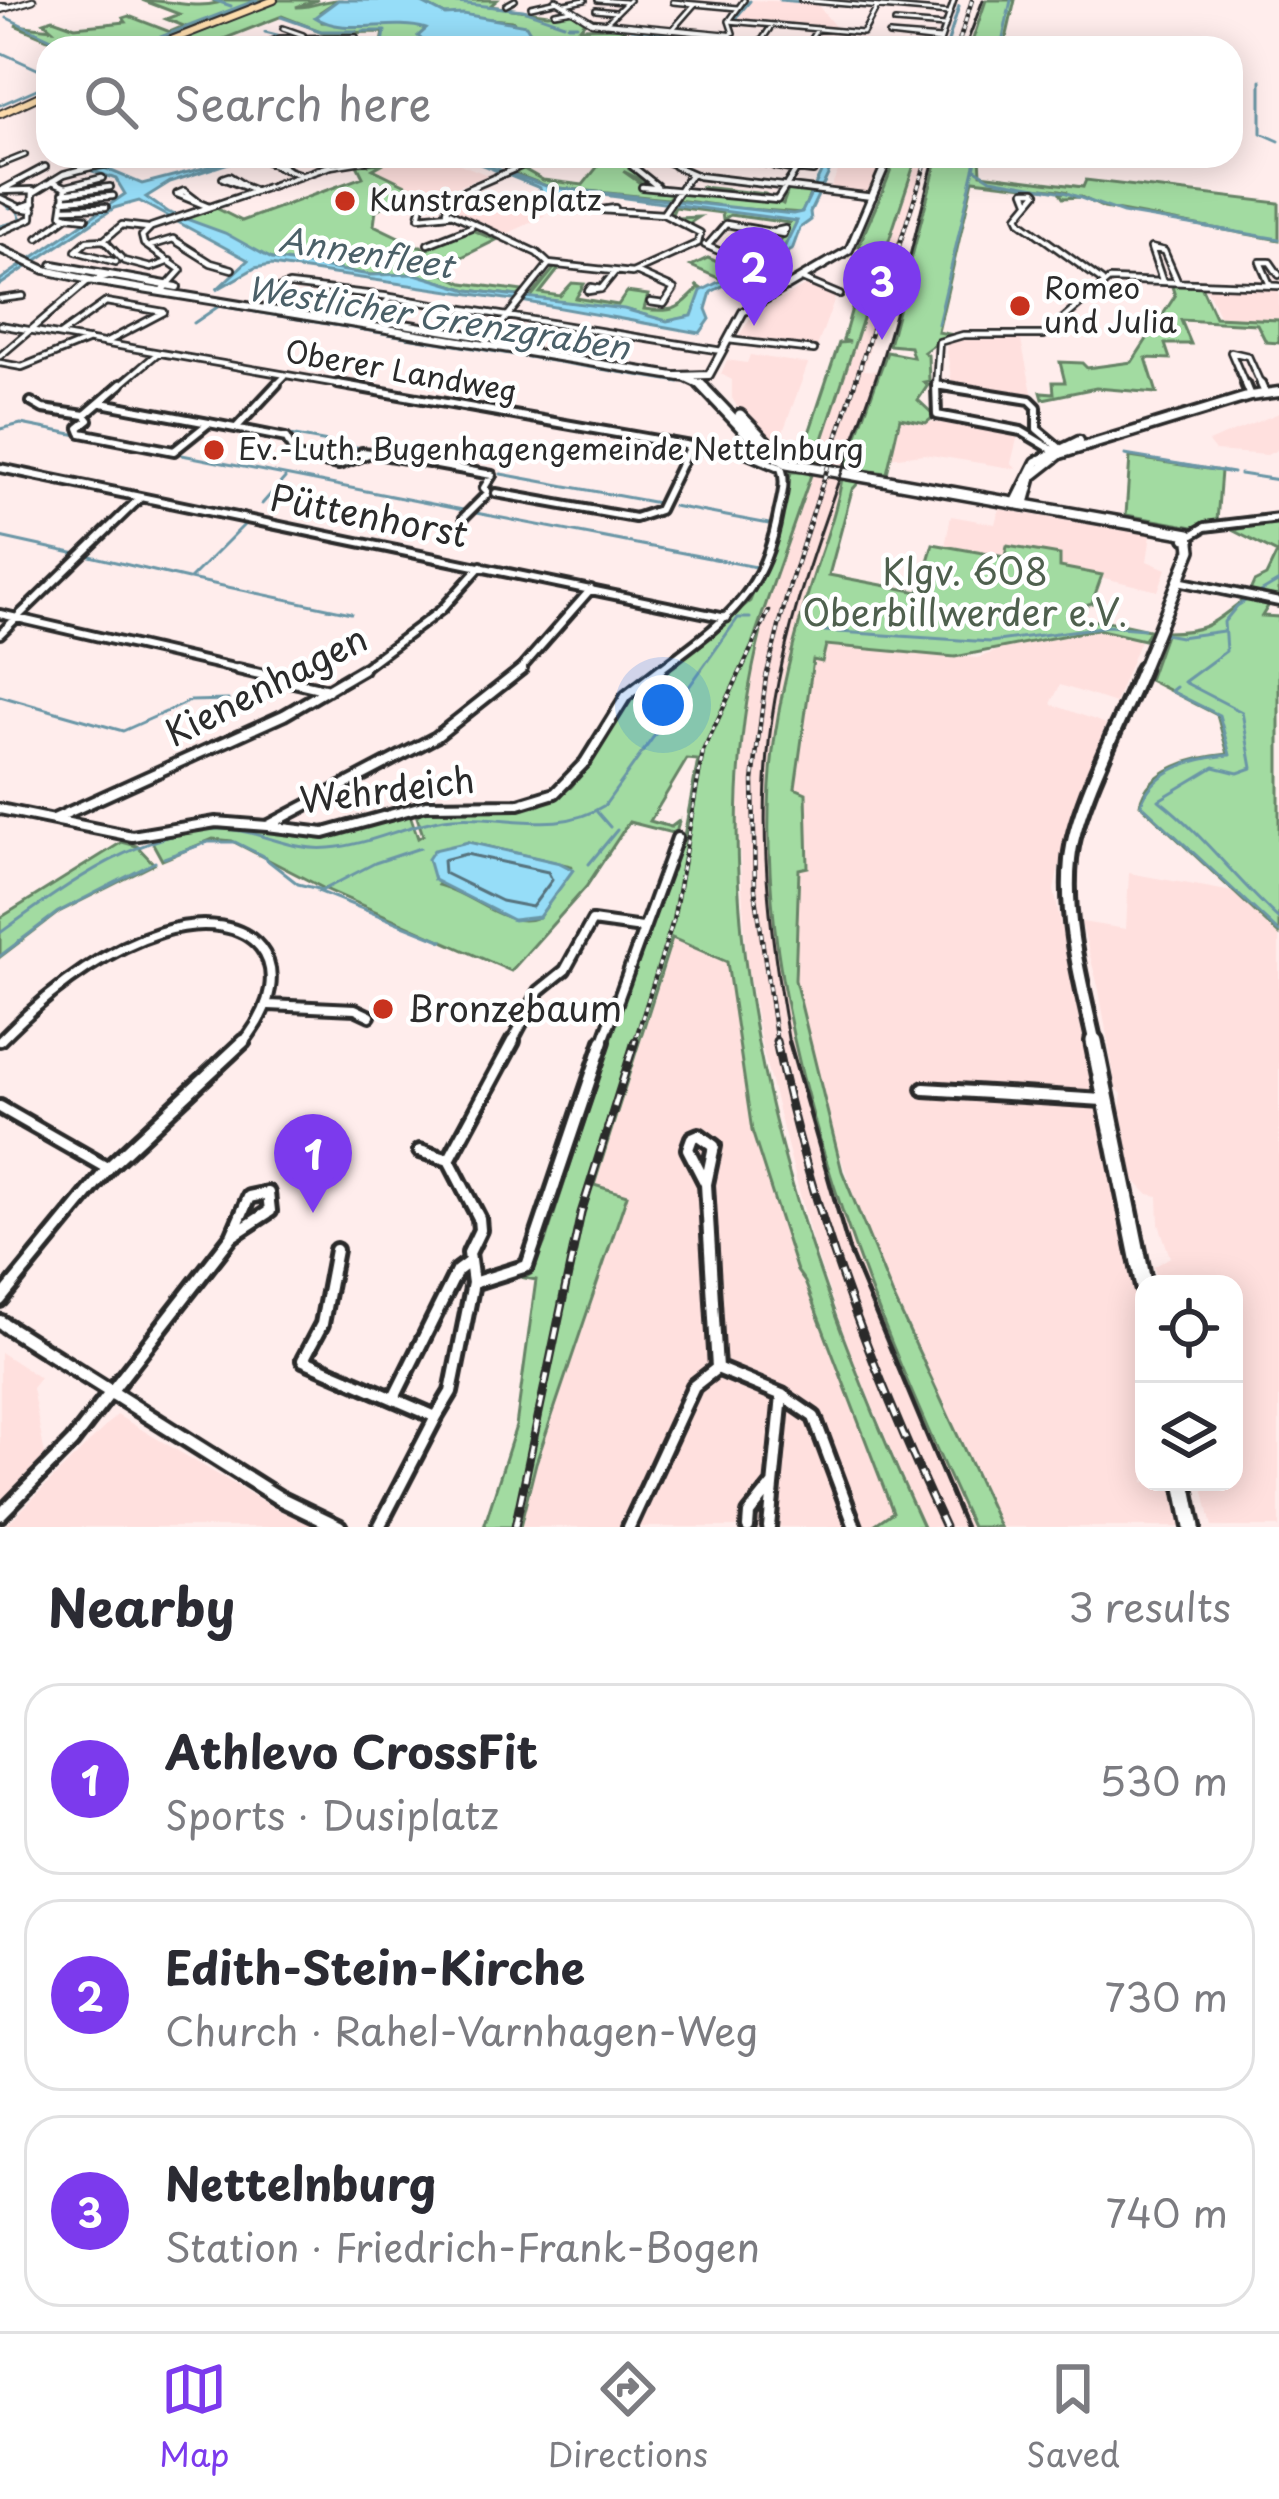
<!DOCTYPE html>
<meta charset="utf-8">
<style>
:root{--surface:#fff;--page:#f2f2f3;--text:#2b2b33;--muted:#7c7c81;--line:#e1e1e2;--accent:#7c3aed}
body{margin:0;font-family:"Playpen Sans",sans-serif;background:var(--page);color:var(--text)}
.controls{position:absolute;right:36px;bottom:36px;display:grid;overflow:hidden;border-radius:24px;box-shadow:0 6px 30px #0003}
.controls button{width:108px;height:108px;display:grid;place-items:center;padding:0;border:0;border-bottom:3px solid var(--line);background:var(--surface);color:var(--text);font:60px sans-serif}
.you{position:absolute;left:663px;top:705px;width:42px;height:42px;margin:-30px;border:9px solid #fff;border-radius:50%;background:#1a73e8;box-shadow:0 0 0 18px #1a73e833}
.badge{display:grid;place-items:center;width:78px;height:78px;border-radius:50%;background:var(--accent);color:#fff;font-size:39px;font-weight:700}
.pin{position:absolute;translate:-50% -99px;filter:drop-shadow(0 3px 6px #0008)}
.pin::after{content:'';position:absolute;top:63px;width:42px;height:36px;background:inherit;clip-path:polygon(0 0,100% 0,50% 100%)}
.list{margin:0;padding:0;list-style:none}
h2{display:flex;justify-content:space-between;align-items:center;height:156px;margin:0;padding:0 48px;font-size:51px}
h2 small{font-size:39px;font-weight:400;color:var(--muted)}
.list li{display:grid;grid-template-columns:78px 1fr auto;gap:36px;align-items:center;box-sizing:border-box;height:192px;margin:0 24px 24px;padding:0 24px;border:3px solid var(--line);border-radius:36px}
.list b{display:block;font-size:45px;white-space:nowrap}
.list p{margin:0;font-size:39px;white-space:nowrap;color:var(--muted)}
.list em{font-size:39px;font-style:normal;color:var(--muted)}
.icon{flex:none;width:66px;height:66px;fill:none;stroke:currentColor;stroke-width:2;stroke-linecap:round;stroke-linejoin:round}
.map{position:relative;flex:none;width:1279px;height:1527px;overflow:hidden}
.search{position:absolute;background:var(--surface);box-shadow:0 6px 30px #0003;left:36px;right:36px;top:36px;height:132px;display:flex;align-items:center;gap:30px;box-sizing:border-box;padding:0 42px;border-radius:36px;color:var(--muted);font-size:45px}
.sheet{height:804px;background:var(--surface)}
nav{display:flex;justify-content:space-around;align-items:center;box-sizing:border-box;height:168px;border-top:3px solid var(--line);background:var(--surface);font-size:33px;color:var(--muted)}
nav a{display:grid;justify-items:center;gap:6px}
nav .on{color:var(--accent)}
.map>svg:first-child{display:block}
</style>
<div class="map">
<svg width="1279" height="1527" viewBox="0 0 1279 1527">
<rect width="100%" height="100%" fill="#ffedec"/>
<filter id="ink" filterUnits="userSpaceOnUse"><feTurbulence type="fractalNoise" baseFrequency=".00833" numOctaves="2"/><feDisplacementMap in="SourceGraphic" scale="24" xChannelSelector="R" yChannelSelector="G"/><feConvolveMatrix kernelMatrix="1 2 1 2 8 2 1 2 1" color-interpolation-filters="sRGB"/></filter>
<g filter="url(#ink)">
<path fill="#ffe0de" d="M749 0 816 3 837 29 734 20Z
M405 156H440L488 175 449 190 418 191 372 168Z
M845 156H883L868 193 830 189Z
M919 156H929L863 370 879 371 845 468 832 466 829 475 842 478V483L779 713 770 841 790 1008 830 1168 868 1282 972 1527H923L850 1352 812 1241 762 1048 747 965 738 825 745 709 759 640 751 645Z
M518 196 551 209 542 214 546 216 504 235 462 217 453 207 454 202Z
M808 284 836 295 817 347 738 337 753 314Z
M1205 286 1279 289V320L1220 317Z
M958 338 1021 340 1033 397 952 385 946 343Z
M750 355 808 364 780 440 763 436 741 413 732 398V380L721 374 727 360 747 363Z
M1279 413V449L1267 455 1215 451 1208 442Z
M900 417 1018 435 1011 463 1017 469 924 454 889 458Z
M999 509 1151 535 1147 561 1166 569 1158 591 1059 567 1060 555 1008 546 1006 557 945 546 951 516 995 524Z
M1110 625 1144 630 1115 703 1060 685 1051 704 1106 724 1067 828 1054 890 1144 1347V1482H1171L1180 1527H1000L868 1238 820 1096 795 980 799 868 808 867 806 794 795 789 799 736 813 659 826 645 978 658 1020 642Z
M1129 873 1233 892 1279 934V1527H1212L1202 1482H1234V1284H1158L1154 1267 1170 1257 1159 1224 1158 1196 1148 1194 1134 1180 1120 1108 1122 1094 1116 1088 1099 990 1081 922 1126 929Z
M671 937 727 961 752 1131 797 1271 805 1281 893 1513 871 1527H520L536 1463 627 1196 594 1186Z
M0 1352 40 1378 32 1388 46 1460 0 1506Z
M117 1415 276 1509 318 1527H4Z"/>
<path fill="#a2dba1" stroke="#668366" stroke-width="3" fill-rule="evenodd" d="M142 0C167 0 195 9 217 3L213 0H265L141 48H69L15 25 52 29 44 22 53 19 75 27 126 22 123 18 129 16 170 32 184 26 166 19 179 14Z
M279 0H318L296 7C311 8 323 0 338 0L320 12 322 22 414 25 426 29V46L430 48H381L384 32 325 33 282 16 201 48H155Z
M416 0H497L490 6 548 14 570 11 585 22 580 28 627 27 597 48H520L532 47 531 35 512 21 445 15Z
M986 0H1015L1004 48H970Z
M606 156 635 160 629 169 652 181 653 186 623 171 643 185 676 191 667 199 549 187 510 172 520 167 543 180 583 185Z
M895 156H917L815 463 796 458 804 448 839 343 850 342 843 340 869 248 859 246C869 219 891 178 895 156Z
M938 156H980L981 174 1083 187 1086 180 1279 203V240L1104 208 1081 197 1063 198 1060 193 1068 192 1060 190 973 180 938 332 949 334 924 352 928 355 929 381 924 382 928 385 918 400 935 416 926 423 900 418 887 473 845 468 887 352 913 357 910 347 889 345Z
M384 163 373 169 418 191 376 210 374 225 405 240 394 246H421L426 251 437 242 472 230 496 240 436 270 463 283 523 291 518 296 468 290 415 274 370 275 272 259 185 218 216 208 242 221 363 177 357 165Z
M702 187 765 194 783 204 788 190 811 192 802 213 721 207 798 221 784 248 723 280 691 266 708 258 734 269 761 255 735 244 742 235 780 241 789 223 730 215 723 220 722 213 675 207 672 214 678 218 699 217 688 224 666 217 674 203 713 208 716 205 677 200 681 190 704 192Z
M556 266 558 270 540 293 560 296 572 283 584 284 576 298 618 305 627 292 648 295 644 309C674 313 679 309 698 289L696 285 703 290 692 316 667 322 631 311 530 298Z
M1171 283 1200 284 1215 317 1279 320V343L1266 342 1257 324 1181 320 1191 344H1165L1170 359 1146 358 1157 393 1096 388 1043 399 1041 392 1054 393 1053 382H1065L1060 362 1082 363 1087 368 1132 362 1175 296Z
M1130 457 1221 471 1217 521 1193 527 1126 515Z
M791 472H812L752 644 761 632C686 930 800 1257 923 1527H871L893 1512 805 1282 797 1271 752 1131 727 962 672 938 594 1185 627 1195 536 1463 520 1527H484L516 1426 536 1280 525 1278 531 1274 545 1242 647 930 684 836 698 760 687 759 650 821 671 827 679 821 676 834 629 822 586 887 511 971 323 888 232 841 213 839 162 860 151 840 229 824 300 836H334L409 812 418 838 423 835 415 811 461 805 538 806 571 787 591 764 623 704 750 601 774 543ZM468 842 571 866 539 917C507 931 472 893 438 885Z
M842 478 860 481 852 490 829 575 919 592 933 544 1005 557 1007 546 1060 555V567L1102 575 1092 603 1075 608V623L1103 620 1149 630 1144 640 1097 629 955 657 826 645 822 662 813 660 795 788 806 793 808 867 799 869 795 980 842 1171 893 1296 1000 1527H972C868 1303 744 1002 773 751 780 691 796 631 814 574 824 543 837 510 842 478Z
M1279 522V598L1250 591 1254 582 1266 576 1277 553 1232 530Z
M1246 598 1270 603 1262 616 1279 617V934L1140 804C1148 767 1197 757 1228 754L1217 715 1149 680 1166 632C1210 632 1214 621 1246 598Z
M122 842 137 846 154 864 59 912 0 957V918Z"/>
<path fill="#96ddf8" stroke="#6b96a6" stroke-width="3" d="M338 0H416L445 15 463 14 526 25 532 35 545 40 520 48H430L418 36 426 29C392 18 344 37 315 17Z
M49 156H76L142 184 250 156 170 182 146 197 167 212 225 233 272 259 370 275 415 274 468 290 624 309 667 321 692 316 701 291 784 248 797 221 588 193 569 205 542 194 540 188 460 156 549 187 793 214 802 212 829 156H837L810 212 811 220 800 228 792 250 711 292 706 309 710 319 700 333 527 302 271 265 255 268 216 290 248 260 139 201 114 208 0 285V280L125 194 116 179Z
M468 842 560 863 573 870 539 917 513 920 434 880 428 859 434 850Z"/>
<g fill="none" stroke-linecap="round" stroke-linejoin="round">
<path stroke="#56727d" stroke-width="3" d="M466 854 548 872 552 880 532 907 501 901 444 873 443 860Z"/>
<path stroke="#6b96a6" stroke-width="3" d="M214 0 231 6
M780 0 815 3
M457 3 523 10 564 24
M739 14 750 1
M738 16 735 20 748 21
M281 17 321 31H356
M7 18 71 48
M751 21 783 24
M787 24 816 27
M568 25H577
M363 31H385L383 43 395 48
M265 32 281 36
M282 41 306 48
M132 48 257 0
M604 48 622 36
M946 48 959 6
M1001 48 1011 0
M0 52 48 74
M1261 80V133L1279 141
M0 105 48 84
M974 168 991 179 1064 192 1123 213 1279 239
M5 205 10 208
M18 212 21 219
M0 226 15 222
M194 323 219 306 679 382
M938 324 977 156
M0 429 21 424 78 435
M263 431 276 433
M284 434 383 452
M182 455 468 511
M1125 455 1233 473
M437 462 487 471
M501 474 658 503
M1240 474 1279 480
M262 504 285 478
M673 506 769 524
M476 513 756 567
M246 523 190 579 351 613
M0 537 77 554
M86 555 188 579
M1279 581 1237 606 1224 622 1226 651 1184 682 1242 712 1252 768 1238 773 1214 767 1159 800C1203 834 1237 881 1279 919
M824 631 990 642 1108 626 1144 629
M1164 634 1180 637 1223 631
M1176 687 1171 691 1219 715 1230 755C1196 758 1154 768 1141 804L1279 932
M0 696 123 731 190 701 228 700
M597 812 610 827
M164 858 208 842H235L261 855 298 884 323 890 375 863 420 848
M589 864 617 830
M318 891 443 941
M0 933C61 889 142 828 221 829 258 829 291 852 329 848 372 845 410 822 453 818 507 814 556 836 605 805L738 618H750
M0 956 58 912 155 862"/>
<path stroke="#96ddf8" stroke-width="3" d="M631 32 712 37
M727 39 828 48
M597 48 617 36 626 37 608 48"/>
<g stroke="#2b2b2b" stroke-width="8">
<path id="minor-far4" d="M598 0 625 2
M801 0 949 13
M673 2 738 8
M565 4 585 0
M506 5 515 0
M0 6H5
M531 7 558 1
M596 10 615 12
M555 13 573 10
M729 21 863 33 877 7
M895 22 945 26
M605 24 629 0
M283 28 303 35
M672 30 694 5
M729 35 733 33 729 21 744 0
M762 40 772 25
M940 41 889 35 941 39
M807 45 817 29
M252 48 280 38 356 37 355 48
M658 48 665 40
M938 48 954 0
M626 156 664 161 682 169
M721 156 790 169
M668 161 690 156
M0 165 25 155
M791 168 801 156
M80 169 181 156
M284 169 268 163 275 161 286 169
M317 169 397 156
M514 169 544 156
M636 169 632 166 638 157"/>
</g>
<g stroke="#2b2b2b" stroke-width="10">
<path id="minor-far3" d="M276 166 298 174
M282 166 288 170
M632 166 657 186
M675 166 698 176 873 197
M795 169 813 171
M243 185 229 176 223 178 253 190
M66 187 102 178
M642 187 777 200 796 170 774 166
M0 191 45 167
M0 191 33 190
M63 193 110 187
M0 198 19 207
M63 200 113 196
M449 200 423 201 419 217 449 214
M197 201 184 191 177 194 209 207
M1029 201 1025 191H1035L1037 193 1018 216 1021 222 1102 281
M34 203 19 208 34 210
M64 208 106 207
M615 208 601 210 663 214
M68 216 86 218
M0 232 32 218 33 193 64 174 94 166
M38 238 68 216 62 214 66 187 52 181
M104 240 87 241 76 251 116 262
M428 244 471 227
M705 245 744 262 751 259H743
M150 246 173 239 211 263 232 269
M707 246 726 224 783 234 785 229 776 231
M121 258 104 240 122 225 148 228
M124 261 151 268 170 261
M549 264 632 273 698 243 700 233 663 214 690 175
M638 273 674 289 664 304 650 302
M802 279 840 295
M1162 280 1151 248 1164 251 1177 281
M1270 285 1260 262H1270L1279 275
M591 287 601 289 588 291Z
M164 289 181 270 144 244 142 236 151 227 330 166
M601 289 614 273
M270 292 289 285 384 296 722 351
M0 299 23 296
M377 311 390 298
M0 325 355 387
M61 334 106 302 164 312 105 343
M728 340 814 350
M487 342 549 264 537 253 447 211 450 197 521 166
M0 356 87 282 108 276
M0 363 22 367 89 340
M936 385 950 387
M118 387 158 353
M274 387 284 377
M936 387 939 342 963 335H1044L1109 280 1279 286
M1246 387 1231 352 1248 356 1262 387"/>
</g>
<g stroke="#2b2b2b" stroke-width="14">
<path id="minor-far2" d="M338 384 719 451 760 443
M936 384 937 415 1021 431 1058 453
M1245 384 1250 396
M1261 384 1265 393
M936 385 1030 400 1037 407V429L1062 450
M31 402 43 409 85 415 121 384
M102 403 209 423
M85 415 89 420 79 428 81 433 174 451 209 423 286 438 296 457 339 465 358 458
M236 428 277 384
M362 452 371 453 358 458Z
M371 453 429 463
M437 465 492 475 484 488 487 491
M0 468 726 618
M496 493 635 518 659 510 690 446
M464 517 486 495
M1185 539 1205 527 1279 518
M1178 581 1279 602
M0 614 251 672
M0 634 140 498
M358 672 441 610 481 566
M518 672 591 589
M657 672C721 623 763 599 778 514 781 499 787 482 781 468L741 451"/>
</g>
<g stroke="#2b2b2b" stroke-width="16">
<path id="minor-far1" d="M238 669 328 690
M0 809 132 836 216 822 267 826 436 737 522 669
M54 819 284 715 363 669
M267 826 324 833 426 805 519 804 555 793 585 762 626 696 661 669
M269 1005 355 1009 370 1016
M0 1041C44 996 100 951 161 932 252 904 308 964 242 1044
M511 1044 539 991 565 970 592 921 642 928
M602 1044 677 838"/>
</g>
<g stroke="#2b2b2b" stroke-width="20">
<path id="minor" d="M924 1089 1103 1100
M0 1107 107 1168
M699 1135 714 1146 706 1184 688 1149 692 1138Z
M420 1151 449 1160
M449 1160 513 1041
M706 1184 717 1368
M268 1193 270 1211 232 1236 249 1197Z
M336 1250 322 1324 303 1360 436 1417 379 1527
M473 1283 527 1266 603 1041
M0 1300 110 1166 244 1041
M395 1396 457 1271 469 1262
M436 1417 451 1392 473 1283 469 1253 480 1230 479 1218 449 1160
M0 1515 72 1442 232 1236
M629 1527 694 1386 717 1368 782 1395 814 1417 855 1527
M748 1527 749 1514 773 1484
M769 1527 782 1395"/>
</g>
<g stroke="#2b2b2b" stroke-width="9">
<path id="tertiary-far3" d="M556 0 592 22 729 35 742 48
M0 10 33 0
M884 169 889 156"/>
</g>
<g stroke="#2b2b2b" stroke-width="12">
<path id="tertiary-far2" d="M677 376 709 375 743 312 849 250 885 166"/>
</g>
<g stroke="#2b2b2b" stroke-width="15">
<path id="tertiary-far1" d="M1015 504 1036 462 1079 441
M1024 505 1032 476 1060 454 1250 396 1279 392"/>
</g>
<g stroke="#2b2b2b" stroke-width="21">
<path id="tertiary" d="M0 1322 279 1498 339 1527"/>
</g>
<g stroke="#2b2b2b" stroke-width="12">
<path id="secondary-far3" d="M0 249 45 270 94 281 686 378 705 387
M53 265 177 287
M355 316 532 345"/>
</g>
<g stroke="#2b2b2b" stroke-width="16">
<path id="secondary-far2" d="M700 384 758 445 787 463 1189 534 1191 550 1141 672
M740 415 777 453"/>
</g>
<g stroke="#2b2b2b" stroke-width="20">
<path id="secondary-far1" d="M1095 1044C1082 984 1064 922 1070 860 1075 806 1121 722 1142 669"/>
</g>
<g stroke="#2b2b2b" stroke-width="24">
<path id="secondary" d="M1094 1041 1144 1287
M1183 1482 1192 1527"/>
</g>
<g stroke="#2b2b2b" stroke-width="10">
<path id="motorway" d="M151 48 274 0
M0 114 48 92"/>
</g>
<use href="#minor-far4" stroke="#fff" stroke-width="3"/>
<use href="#minor-far3" stroke="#fff" stroke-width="4.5"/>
<use href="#minor-far2" stroke="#fff" stroke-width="6"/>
<use href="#minor-far1" stroke="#fff" stroke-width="8"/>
<use href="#minor" stroke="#fff" stroke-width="10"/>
<use href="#tertiary-far3" stroke="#fff" stroke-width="4.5"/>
<use href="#tertiary-far2" stroke="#fff" stroke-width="6"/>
<use href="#tertiary-far1" stroke="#fff" stroke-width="8"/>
<use href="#tertiary" stroke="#fff" stroke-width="12"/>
<use href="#secondary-far3" stroke="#fff" stroke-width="6"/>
<use href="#secondary-far2" stroke="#fff" stroke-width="9"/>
<use href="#secondary-far1" stroke="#fff" stroke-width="10"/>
<use href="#secondary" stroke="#fff" stroke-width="15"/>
<use href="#motorway" stroke="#fddcac" stroke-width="6"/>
<path stroke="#2b2b2b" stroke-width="3" d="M965 48 983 0
M789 1044C772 947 759 852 768 753 779 620 837 493 879 368 902 299 916 226 935 156"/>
<path stroke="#2b2b2b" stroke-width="4.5" d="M789 1041 849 1250 965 1527"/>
<g stroke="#2b2b2b" stroke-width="4.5">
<path id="rail-far1" d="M957 48 972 0
M634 1044 673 921 703 751 769 611
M777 1044 755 890 753 781 766 677 790 584 928 156"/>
</g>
<g stroke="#2b2b2b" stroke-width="9">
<path id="rail" d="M776 1041C811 1211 872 1370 945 1527
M515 1527 581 1213 635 1041"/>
</g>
<use href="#rail-far1" stroke="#fff" stroke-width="3" stroke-dasharray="4.5" stroke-linecap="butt"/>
<use href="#rail" stroke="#fff" stroke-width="4.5" stroke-dasharray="12" stroke-linecap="butt"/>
</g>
</g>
<g fill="#c8321e" stroke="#fff" stroke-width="4.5">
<circle cx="345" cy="201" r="12"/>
<circle cx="1020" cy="306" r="12"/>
<circle cx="214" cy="450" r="12"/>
<circle cx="383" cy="1009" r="12"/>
</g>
<g text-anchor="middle" stroke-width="9" stroke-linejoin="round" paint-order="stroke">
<g font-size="30" fill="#2b2b2b" stroke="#fff" text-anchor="start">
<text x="369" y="211">Kunstrasenplatz</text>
<text x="1044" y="299">Romeo<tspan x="1044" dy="34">und Julia</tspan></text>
<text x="238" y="460">Ev.-Luth. Bugenhagengemeinde Nettelnburg</text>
</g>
<g font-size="30" fill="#2b2b2b" stroke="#fff">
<text transform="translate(401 372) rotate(10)" y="10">Oberer Landweg</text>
</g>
<g font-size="33" font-style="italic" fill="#4b6068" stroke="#fff">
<text transform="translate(366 253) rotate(9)" y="12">Annenfleet</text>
<text transform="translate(438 318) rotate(9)" y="12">Westlicher Grenzgraben</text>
</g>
<g font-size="36" fill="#2b2b2b" stroke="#fff">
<text transform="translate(369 516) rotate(11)" y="13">Püttenhorst</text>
<text transform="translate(266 686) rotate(-27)" y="13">Kienenhagen</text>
<text transform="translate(387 790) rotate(-7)" y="13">Wehrdeich</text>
</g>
<g font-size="36" fill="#4f604e" stroke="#fff">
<text x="965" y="585">Klgv. 608<tspan x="965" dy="41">Oberbillwerder e.V.</tspan></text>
</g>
<g font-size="36" fill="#2b2b2b" stroke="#fff" text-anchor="start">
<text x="407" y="1022">Bronzebaum</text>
</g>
</g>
</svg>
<div class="controls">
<button><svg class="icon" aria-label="locate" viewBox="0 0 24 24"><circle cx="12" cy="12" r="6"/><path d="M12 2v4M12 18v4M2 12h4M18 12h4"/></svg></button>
<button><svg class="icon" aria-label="layers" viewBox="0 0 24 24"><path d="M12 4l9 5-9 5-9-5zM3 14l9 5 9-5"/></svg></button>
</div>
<div class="you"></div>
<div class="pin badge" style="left:313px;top:1213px">1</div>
<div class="pin badge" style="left:754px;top:326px">2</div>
<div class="pin badge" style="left:882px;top:340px">3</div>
<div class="search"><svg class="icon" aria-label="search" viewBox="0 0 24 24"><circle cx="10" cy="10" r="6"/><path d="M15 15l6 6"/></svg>Search here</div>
</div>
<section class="sheet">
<h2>Nearby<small>3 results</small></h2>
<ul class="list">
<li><span class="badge">1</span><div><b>Athlevo CrossFit</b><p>Sports · Dusiplatz</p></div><em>530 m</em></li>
<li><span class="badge">2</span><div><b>Edith-Stein-Kirche</b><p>Church · Rahel-Varnhagen-Weg</p></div><em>730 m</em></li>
<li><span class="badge">3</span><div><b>Nettelnburg</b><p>Station · Friedrich-Frank-Bogen</p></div><em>740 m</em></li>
</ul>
</section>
<nav>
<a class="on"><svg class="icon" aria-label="map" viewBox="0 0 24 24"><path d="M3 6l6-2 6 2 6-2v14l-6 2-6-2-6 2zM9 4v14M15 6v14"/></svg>Map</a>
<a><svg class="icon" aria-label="directions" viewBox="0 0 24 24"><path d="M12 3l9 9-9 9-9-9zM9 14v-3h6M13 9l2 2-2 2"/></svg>Directions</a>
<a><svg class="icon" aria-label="saved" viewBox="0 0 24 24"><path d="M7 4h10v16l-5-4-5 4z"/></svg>Saved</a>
</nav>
